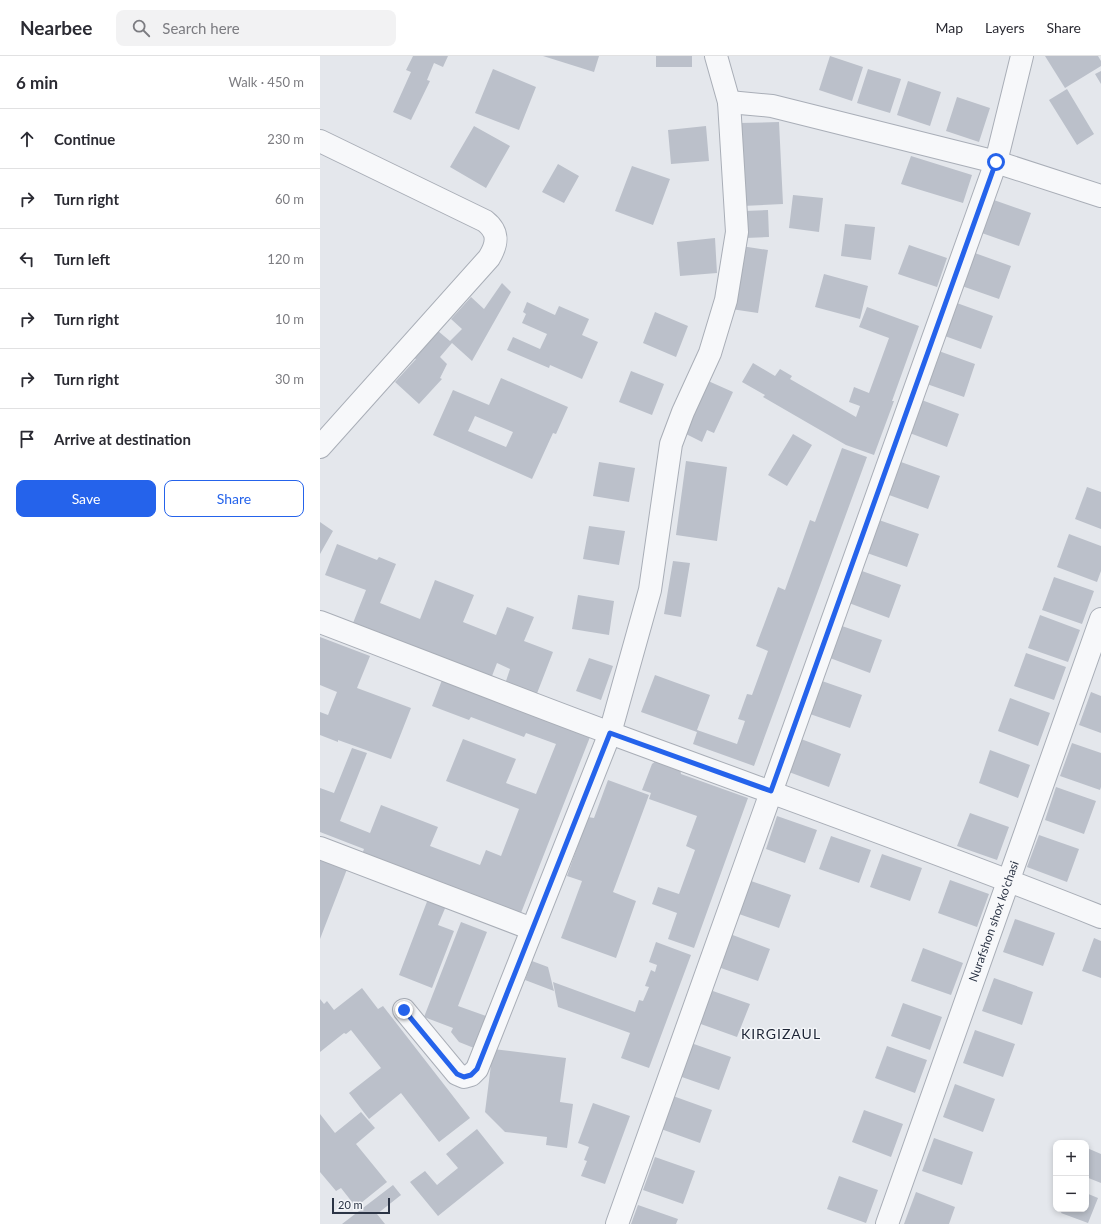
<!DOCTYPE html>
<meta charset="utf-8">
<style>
:root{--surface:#fff;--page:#f2f2f3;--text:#2b2b33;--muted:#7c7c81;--line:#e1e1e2;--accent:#2563eb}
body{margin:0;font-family:Lato,sans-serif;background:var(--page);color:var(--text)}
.controls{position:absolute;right:12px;bottom:12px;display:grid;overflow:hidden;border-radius:8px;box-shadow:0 2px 6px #0003}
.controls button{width:36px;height:36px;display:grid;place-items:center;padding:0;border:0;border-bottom:1px solid var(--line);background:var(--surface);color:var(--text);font:20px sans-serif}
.scale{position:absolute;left:12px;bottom:10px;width:58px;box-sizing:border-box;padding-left:4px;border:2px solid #2b3445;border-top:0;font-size:11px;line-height:14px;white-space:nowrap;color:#2b3445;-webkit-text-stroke:3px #f4f6f9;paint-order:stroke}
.stop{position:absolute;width:12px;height:12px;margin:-9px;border:3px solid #2563eb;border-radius:50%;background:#fff}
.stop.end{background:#2563eb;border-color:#fff;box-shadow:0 1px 4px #0008}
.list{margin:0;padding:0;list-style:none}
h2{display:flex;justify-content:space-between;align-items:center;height:52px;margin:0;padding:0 16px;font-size:17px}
h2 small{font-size:13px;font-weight:400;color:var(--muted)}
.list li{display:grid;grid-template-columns:26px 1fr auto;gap:12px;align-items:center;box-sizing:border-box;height:60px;padding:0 16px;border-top:1px solid var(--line)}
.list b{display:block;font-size:15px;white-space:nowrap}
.list em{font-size:13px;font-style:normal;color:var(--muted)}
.actions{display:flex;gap:8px;padding:12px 16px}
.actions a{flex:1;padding:9px 0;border:1px solid var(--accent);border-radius:8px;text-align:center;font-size:14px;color:var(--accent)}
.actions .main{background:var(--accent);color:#fff}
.icon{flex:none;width:22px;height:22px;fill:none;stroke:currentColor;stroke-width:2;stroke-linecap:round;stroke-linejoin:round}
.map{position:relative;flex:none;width:781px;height:1168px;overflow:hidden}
header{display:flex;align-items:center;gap:24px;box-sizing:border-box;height:56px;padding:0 20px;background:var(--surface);border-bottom:1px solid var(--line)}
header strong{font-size:19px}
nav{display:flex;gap:22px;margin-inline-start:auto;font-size:14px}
.search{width:280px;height:36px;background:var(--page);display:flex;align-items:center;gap:10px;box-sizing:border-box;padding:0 14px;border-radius:8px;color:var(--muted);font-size:15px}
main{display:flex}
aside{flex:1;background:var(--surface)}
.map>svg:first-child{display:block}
</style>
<header>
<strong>Nearbee</strong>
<div class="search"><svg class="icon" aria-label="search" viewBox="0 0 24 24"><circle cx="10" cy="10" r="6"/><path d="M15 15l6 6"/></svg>Search here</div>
<nav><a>Map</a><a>Layers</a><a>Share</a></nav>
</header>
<main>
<aside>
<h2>6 min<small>Walk · 450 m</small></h2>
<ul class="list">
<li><svg class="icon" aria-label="ahead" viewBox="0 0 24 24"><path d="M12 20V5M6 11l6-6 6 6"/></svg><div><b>Continue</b></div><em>230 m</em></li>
<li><svg class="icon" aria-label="right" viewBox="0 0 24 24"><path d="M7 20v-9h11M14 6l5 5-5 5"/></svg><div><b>Turn right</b></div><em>60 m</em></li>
<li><svg class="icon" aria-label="left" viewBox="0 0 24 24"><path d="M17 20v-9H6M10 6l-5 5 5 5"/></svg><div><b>Turn left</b></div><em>120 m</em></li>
<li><svg class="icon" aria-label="right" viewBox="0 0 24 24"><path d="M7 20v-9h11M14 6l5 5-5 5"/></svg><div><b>Turn right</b></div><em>10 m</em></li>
<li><svg class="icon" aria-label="right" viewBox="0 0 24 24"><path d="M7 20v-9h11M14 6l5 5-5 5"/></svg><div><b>Turn right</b></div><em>30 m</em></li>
<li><svg class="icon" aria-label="arrive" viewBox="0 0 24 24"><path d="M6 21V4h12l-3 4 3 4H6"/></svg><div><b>Arrive at destination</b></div></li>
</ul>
<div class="actions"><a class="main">Save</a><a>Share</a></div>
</aside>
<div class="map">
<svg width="781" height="1168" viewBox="0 0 781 1168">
<rect width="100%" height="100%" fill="#e4e7ec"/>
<path fill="#bbc0ca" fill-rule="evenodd" d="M93 0H128L123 11 114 7 107 24 110 25 91 64 73 56 91 16 86 14Z
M223 0H279L274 16Z
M336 0H372V11H336Z
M510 0 543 11 532 45 499 34Z
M725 0H778L781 5V10L745 32Z
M173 13 216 31 199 74 155 57Z
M548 13 581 23 570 57 537 47Z
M781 15V28L775 18Z
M588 25 621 36 610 70 577 59Z
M747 33 774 78 757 89 729 44Z
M637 41 670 52 659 86 626 75Z
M459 66 463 148 422 150 419 67Z
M154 70 190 90 166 132 130 111Z
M386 70 389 105 351 108 348 74Z
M591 100 652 119 643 147 581 128Z
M238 108 259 120 244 147 222 136Z
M312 110 350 123 333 169 295 155Z
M473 139 503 142 499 176 469 172Z
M671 143 711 157 699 190 659 176Z
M448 154 449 181 425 182 424 155Z
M525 168 555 171 551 204 521 200Z
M395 182 397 217 360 220 357 186Z
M589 189 627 202 617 231 578 218Z
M421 190 448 194 438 257 411 253Z
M652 196 691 210 679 243 639 229Z
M504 218 548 230 540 263 495 251Z
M182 227 191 236 152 305 132 287 120 301 127 308 120 322 122 323 99 348 75 326 96 303 94 302 118 275 130 285 142 273 131 263 151 241 164 253Z
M207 246 235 259 239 250 269 263 262 279 278 286 262 323 230 309 229 312 187 294 193 281 220 293 227 278 202 267 206 258 203 256Z
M634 246 673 260 661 293 622 279Z
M547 251 599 270 572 345H574L554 399 526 389 443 341 445 339 422 326 433 307 455 320 460 313 472 320 470 323 536 361 540 350 529 346 534 331 549 337 569 282 539 271Z
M335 256 368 270 356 301 323 287Z
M616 294 655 308 644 341 604 327Z
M311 315 344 328 332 359 299 346Z
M181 322 248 351 236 378 233 377 212 423 113 379 133 334 169 349ZM155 360 193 376 186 391 148 375Z
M386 324 413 336 394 377 387 374 382 386 364 377Z
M599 343 639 358 627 391 587 376Z
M473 378 492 389 467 430 448 419Z
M522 392 547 401 434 710 373 688 377 676 321 656 335 619 390 639 377 674 417 688 425 665 418 663 427 638 432 639 448 595 436 590 458 531 465 534 490 464 495 466Z
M366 405 407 411 397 485 356 479Z
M279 406 315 412 309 446 273 440Z
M581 406 620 420 608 453 569 439Z
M767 431 781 436V473L755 463Z
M559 464 599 478 587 511 547 497Z
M0 466 13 475 0 498Z
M269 470 305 475 299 509 263 503Z
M749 478 781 490V515L777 526 737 511Z
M17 488 57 504 59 501 76 508 60 547 100 563 115 524 154 539 143 566 176 579 187 551 214 561 204 585 233 596 216 640 185 628 190 613 177 607 172 620 33 567 46 534 5 519Z
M353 505 370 507 361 561 344 558Z
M542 515 581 529 569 562 529 547Z
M734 521 774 535 762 568 722 554Z
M258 539 294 545 289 579 252 573Z
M720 559 760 574 748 606 708 592Z
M522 570 562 584 550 617 510 602Z
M0 581 50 600 37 632 91 652 71 703 18 684V686L0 679V656L8 659 17 636 0 629Z
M706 597 746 611 734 644 694 630Z
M269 602 293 610 281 644 256 635Z
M122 624 270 681 201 857 41 801 44 793 0 776V732L14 737 32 692 47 697 20 765 50 777 61 749 118 771 110 790 160 809 166 794 181 800 199 753 126 725 143 683 196 703 186 727 216 738 236 688 206 677 204 681 151 661 149 664 112 650Z
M502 625 542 639 530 672 490 658Z
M771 636 781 640V677L759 669Z
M690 642 730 657 718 690 678 675Z
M481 683 521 698 509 731 469 716Z
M752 687 781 697V731L780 734 740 720Z
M670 694 710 709 698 742 659 727Z
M337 704 360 712 361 718 428 742 374 892 348 883 357 857 332 848 338 831 359 838 375 794 366 790 377 760 329 743 331 737 322 734 332 708Z
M288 724 329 739 293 836 316 845 296 902 241 882 262 825 247 820 268 761 274 762Z
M736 731 776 745 764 778 725 764Z
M650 757 689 771 677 804 637 790Z
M457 760 497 774 485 807 446 793Z
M719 779 759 793 747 826 707 811Z
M511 780 551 794 539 827 499 813Z
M562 798 602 812 590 845 550 831Z
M0 799 29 808 0 883Z
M630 824 669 838 657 871 618 857Z
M431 825 471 839 459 872 419 858Z
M108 843 126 850 118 869 134 875 112 932 79 919Z
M695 863 735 877 723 910 683 896Z
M141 866 167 876 138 950 166 960 154 992 139 986 131 976 133 972 104 961Z
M410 878 450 893 438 925 398 911Z
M774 882 781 885V922L762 915Z
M336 886 371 899 329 1012 301 1002 310 977 238 951 233 926 315 956 319 944 323 945 329 931 325 930 331 914 335 916 337 909 329 906Z
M603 892 643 907 631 939 591 925Z
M212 905 228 911 234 935 205 924Z
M674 922 713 936 702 969 662 955Z
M42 932 58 953 63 950 150 1062 119 1086 81 1037 49 1063 29 1037 61 1012 31 974 26 978 24 977 0 996V943L4 948 7 945 14 954Z
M390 934 430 948 417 981 378 967Z
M583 947 622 961 610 994 571 980Z
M655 974 695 988 683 1021 643 1007Z
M371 987 411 1001 399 1034 359 1020Z
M567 990 607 1004 595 1037 555 1022Z
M173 993 246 1002 240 1046 253 1048 247 1092 226 1089 227 1081 185 1076 165 1056Z
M635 1028 675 1043 663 1076 623 1061Z
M353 1040 392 1054 380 1087 341 1073Z
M273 1047 310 1060 285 1128 261 1120 267 1105 264 1104 269 1091 258 1087Z
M544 1054 583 1068 571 1101 532 1086Z
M41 1056 55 1072 36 1088 67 1126 36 1151 21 1132 16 1135 0 1116V1058L15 1077Z
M157 1073 184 1107 118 1160 90 1126 105 1115 117 1129 138 1112 126 1098Z
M614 1082 653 1096 642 1129 602 1115Z
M767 1092 781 1098V1127L766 1121V1096Z
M335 1101 375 1115 363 1148 323 1134Z
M519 1120 558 1134 546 1167 507 1153Z
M73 1129 81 1139 57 1158 65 1168H22Z
M596 1136 635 1151 629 1168H584Z
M766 1137 778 1142 768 1167 741 1157 743 1153H766Z
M318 1149 358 1163 356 1168H311Z"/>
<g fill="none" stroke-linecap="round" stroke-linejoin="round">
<g stroke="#a9aeb7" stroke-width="24">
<g id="minor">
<path d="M409 46 452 50 676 106 781 140"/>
<path d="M0 85 165 165C179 176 178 187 169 202L0 391"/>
<path d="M0 566C97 603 193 641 290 677 454 738 619 796 781 861"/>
<path d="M0 792 212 873"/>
<path d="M84 954 137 1018 144 1021 151 1019 157 1013 290 677 330 534 351 388 363 356 390 297 406 244 417 176 409 46 396 0"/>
<path d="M297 1168 676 106 702 0"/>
<path id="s1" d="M567 1168 781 563"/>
</g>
</g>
<use href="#minor" stroke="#f7f8fa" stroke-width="22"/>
</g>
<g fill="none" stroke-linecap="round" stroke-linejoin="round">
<path stroke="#2563eb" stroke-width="5" d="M84 954 137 1018 144 1021 151 1019 157 1013 290 677 451 735 676 106"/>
</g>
<g text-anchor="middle" stroke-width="3" stroke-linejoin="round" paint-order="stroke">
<g font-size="12" fill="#2b3445" stroke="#f4f6f9">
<text dy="4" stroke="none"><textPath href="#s1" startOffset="321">Nurafshon shox ko'chasi</textPath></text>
</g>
<g font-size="14" letter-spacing="1" fill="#1d2536" stroke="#f4f6f9">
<text x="461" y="983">KIRGIZAUL</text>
</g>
</g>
</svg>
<div class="controls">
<button>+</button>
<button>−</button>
</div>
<div class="scale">20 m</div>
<div class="stop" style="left:676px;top:106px"></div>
<div class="stop end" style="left:84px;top:954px"></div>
</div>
</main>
